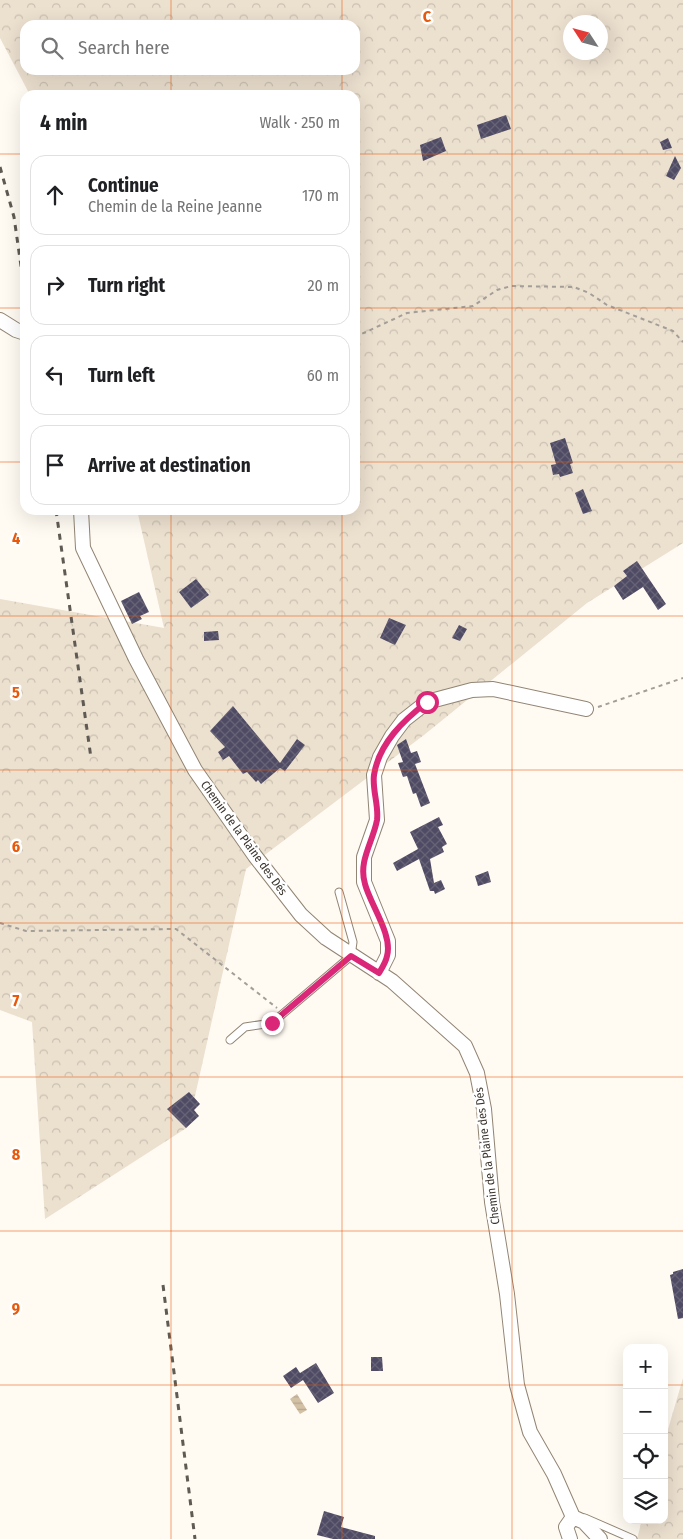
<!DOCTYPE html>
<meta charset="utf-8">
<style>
:root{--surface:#fff;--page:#f6f6f6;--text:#202124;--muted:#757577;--line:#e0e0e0}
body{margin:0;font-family:"Fira Sans Condensed",sans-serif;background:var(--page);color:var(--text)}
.controls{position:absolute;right:15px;bottom:15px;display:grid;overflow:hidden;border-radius:10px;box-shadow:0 5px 20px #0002}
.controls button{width:45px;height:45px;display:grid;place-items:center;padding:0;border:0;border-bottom:1px solid var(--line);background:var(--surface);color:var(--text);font:25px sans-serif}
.compass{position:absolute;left:563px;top:15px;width:45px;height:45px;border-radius:50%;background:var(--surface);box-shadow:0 5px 20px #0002;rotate:306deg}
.stop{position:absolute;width:15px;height:15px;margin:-11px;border:4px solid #db2777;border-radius:50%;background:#fff}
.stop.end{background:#db2777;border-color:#fff;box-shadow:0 1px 5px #0008}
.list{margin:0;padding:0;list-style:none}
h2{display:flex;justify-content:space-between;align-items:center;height:65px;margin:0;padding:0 20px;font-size:21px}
h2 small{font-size:16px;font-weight:400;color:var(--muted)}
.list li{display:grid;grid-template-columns:32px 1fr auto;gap:15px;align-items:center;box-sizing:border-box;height:80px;margin:0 10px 10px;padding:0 10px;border:1px solid var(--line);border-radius:15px}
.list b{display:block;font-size:19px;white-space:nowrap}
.list p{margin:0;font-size:16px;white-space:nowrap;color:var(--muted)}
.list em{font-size:16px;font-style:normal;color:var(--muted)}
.icon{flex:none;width:28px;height:28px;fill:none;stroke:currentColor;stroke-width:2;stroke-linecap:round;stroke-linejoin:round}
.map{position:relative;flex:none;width:683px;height:1539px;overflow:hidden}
.search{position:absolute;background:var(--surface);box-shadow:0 5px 20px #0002;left:20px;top:20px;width:340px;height:55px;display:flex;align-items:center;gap:12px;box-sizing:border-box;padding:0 18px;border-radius:15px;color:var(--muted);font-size:19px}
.panel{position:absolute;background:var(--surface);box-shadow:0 5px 20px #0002;left:20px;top:90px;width:340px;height:425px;border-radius:15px}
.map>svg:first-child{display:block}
</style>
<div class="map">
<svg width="683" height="1539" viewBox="0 0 683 1539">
<defs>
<pattern id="forest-crowns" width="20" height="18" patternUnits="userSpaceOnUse" patternTransform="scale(1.25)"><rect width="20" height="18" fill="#ece0cf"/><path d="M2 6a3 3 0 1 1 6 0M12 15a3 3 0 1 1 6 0" fill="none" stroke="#cbc1b2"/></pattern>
<pattern id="water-rules" width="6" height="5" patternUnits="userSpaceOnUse" patternTransform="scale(1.25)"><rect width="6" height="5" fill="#d3c1a6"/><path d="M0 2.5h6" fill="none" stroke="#b6a68f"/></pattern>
<pattern id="building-cross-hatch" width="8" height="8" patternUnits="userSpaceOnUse" patternTransform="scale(1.25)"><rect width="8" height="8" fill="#504b64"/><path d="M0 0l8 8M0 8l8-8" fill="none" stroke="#676376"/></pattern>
</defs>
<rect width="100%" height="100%" fill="#fffaf2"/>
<path fill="url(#forest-crowns)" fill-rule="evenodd" d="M0 0H683V543L587 603 424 735 246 869 188 1127 45 1219 32 1022 0 1010V599L164 628 137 510H355V95H30L0 38ZM570 22H600V52H570ZM25 25H355V70H25Z
M683 1378V1539H637L642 1520H664V1443Z"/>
<path fill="url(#water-rules)" d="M297 1394 307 1410 300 1414 290 1399Z"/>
<path fill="url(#building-cross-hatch)" d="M506 115 511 129 481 139 477 125Z
M441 137 446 151 423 161 420 145Z
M668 138 672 148 663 150 660 142Z
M675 156 681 168 674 180 666 176Z
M565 438 573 463 570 464 573 473 560 477 559 474 553 475 551 465 556 464 550 443Z
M583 489 592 511 583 514 575 493Z
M637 561 666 604 658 610 643 587 623 600 614 586 627 576 623 571Z
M196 579 209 595 191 608 179 592Z
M139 592 149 612 140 616 142 619 132 624 121 601Z
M389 618 406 625 395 645 380 638Z
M459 625 467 629 460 641 452 638Z
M218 631 219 640 204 641V632Z
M233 706 280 763 297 739 305 745 285 771 280 768 261 784 258 780 256 782 247 772 243 774 229 756 223 760 218 752 225 747 210 731Z
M406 739 411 753 417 751 421 762 415 764 430 803 421 807 416 793 413 794 407 776 403 777 398 763 403 762 397 745Z
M439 817 443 825 438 827 447 844 442 847 444 852 430 859 434 883 441 880 445 889 435 894 434 891H430L419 859 397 871 393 863 418 849 410 832Z
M488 871 491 882 478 886 475 876Z
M189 1092 200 1104 194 1110 199 1116 186 1128 167 1109Z
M683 1269V1318L678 1319 670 1275 673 1274V1272Z
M371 1357H382L383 1371H371Z
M316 1363 334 1393 318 1403 303 1380 291 1388 283 1376 296 1367 300 1373Z
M324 1511 344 1517 341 1527 375 1536V1539H333L317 1535Z"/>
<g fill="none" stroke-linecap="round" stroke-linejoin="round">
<g stroke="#918574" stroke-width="9">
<path id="lane" d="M230 1040 245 1027 272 1023 351 956 353 942 339 892
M585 1518 633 1539"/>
</g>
<g stroke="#918574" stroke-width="16">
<path id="street" d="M0 320 16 330 25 333
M81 510 83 548 136 659 195 770 255 856 301 915 326 938 392 981 465 1046 477 1073 484 1109 492 1202 507 1294 517 1385 530 1432 554 1474 573 1517 566 1527 570 1539
M379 973 388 955V941L364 882V857L377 820 374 775 380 757 392 736 404 720 427 702 472 690 493 689 586 709
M573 1517 584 1522 600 1539"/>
</g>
<path stroke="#a39e97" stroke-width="2" stroke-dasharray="4 4" stroke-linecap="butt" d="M355 337 407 313 473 306 497 290 511 286 574 287 589 293 607 305 673 331 683 342
M598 707 683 678
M0 923 26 931 176 929 277 1008"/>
<use href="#lane" stroke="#fff" stroke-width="7"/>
<use href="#street" stroke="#fff" stroke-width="14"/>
<path stroke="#5f5a53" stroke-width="3" stroke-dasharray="6 6" stroke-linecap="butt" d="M0 167 14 217 25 294
M56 510 91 758
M163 1285 195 1539"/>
</g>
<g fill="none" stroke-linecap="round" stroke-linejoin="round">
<path stroke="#db2777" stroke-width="6" d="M272 1023 351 956 379 973C382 968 386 962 387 956 393 935 370 904 365 884 358 861 373 842 377 820 379 806 372 789 374 775 379 743 404 720 427 702"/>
</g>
<path fill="none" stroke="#e8590c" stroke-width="1" stroke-opacity="0.55" d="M171 0V25M342 0V25M512 0V1539M171 70V95M342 70V95M0 154H25M355 154H683M0 308H25M355 308H683M0 462H25M355 462H683M171 510V1539M342 510V1539M0 616H683M0 770H683M0 923H683M0 1077H683M0 1231H683M0 1385H627M664 1385H683"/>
<g text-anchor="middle" stroke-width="5" stroke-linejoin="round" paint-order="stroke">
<g font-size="12" fill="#3a352e" stroke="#fff">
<text transform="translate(244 838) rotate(54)" y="4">Chemin de la Plaine des Dés</text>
<text transform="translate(487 1156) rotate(-97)" y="4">Chemin de la Plaine des Dés</text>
</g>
</g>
<g font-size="16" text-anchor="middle" font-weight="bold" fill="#e8590c" stroke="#fff" stroke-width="5" stroke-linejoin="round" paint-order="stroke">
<text x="427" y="22">C</text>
<text x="16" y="544">4</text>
<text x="16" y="698">5</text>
<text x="16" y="852">6</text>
<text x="16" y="1006">7</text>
<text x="16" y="1160">8</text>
<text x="16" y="1314">9</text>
</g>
</svg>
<div class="controls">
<button>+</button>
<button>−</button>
<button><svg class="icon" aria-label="locate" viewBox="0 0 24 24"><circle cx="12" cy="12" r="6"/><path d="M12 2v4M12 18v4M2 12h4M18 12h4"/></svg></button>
<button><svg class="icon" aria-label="layers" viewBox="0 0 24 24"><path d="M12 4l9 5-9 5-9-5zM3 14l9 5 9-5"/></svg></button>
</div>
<svg class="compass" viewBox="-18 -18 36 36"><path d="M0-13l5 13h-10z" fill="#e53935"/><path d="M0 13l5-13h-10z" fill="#757577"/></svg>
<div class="stop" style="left:427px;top:702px"></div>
<div class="stop end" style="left:272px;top:1023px"></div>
<div class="search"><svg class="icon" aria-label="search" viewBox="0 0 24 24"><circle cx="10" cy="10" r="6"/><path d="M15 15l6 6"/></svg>Search here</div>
<section class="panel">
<h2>4 min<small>Walk · 250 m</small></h2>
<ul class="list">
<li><svg class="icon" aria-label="ahead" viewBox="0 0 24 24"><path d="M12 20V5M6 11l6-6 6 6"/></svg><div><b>Continue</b><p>Chemin de la Reine Jeanne</p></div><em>170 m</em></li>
<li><svg class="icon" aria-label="right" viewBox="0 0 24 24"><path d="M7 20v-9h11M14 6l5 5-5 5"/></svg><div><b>Turn right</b></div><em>20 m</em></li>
<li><svg class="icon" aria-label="left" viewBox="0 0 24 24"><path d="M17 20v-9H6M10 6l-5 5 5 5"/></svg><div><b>Turn left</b></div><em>60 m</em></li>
<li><svg class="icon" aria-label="arrive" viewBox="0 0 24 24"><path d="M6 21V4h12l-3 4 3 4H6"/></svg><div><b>Arrive at destination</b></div></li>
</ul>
</section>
</div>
